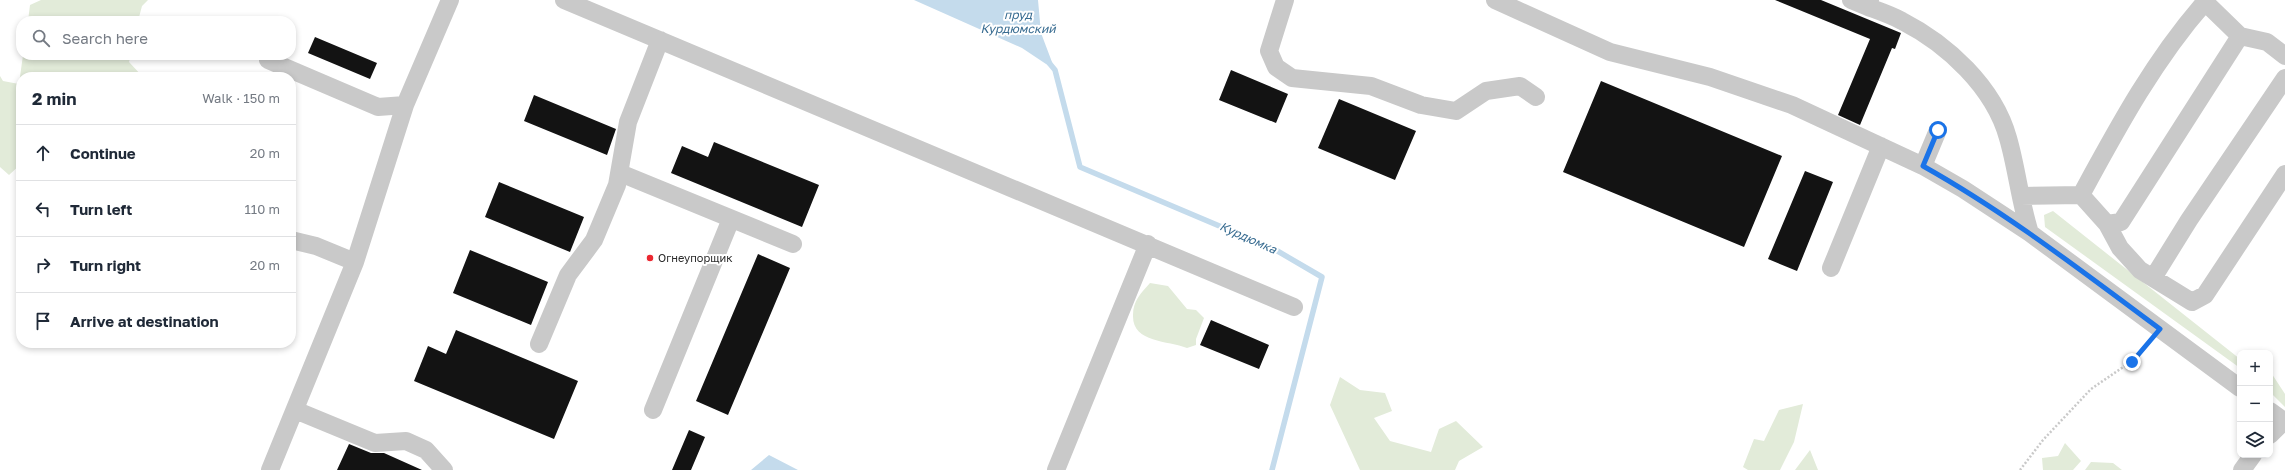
<!DOCTYPE html>
<meta charset="utf-8">
<style>
:root{--surface:#fff;--page:#f2f2f3;--text:#1f2937;--muted:#747a83;--line:#e0e1e3}
body{margin:0;font-family:"Golos Text",sans-serif;background:var(--page);color:var(--text)}
.controls{position:absolute;right:12px;bottom:12px;display:grid;overflow:hidden;border-radius:8px;box-shadow:0 2px 6px #0003}
.controls button{width:36px;height:36px;display:grid;place-items:center;padding:0;border:0;border-bottom:1px solid var(--line);background:var(--surface);color:var(--text);font:20px sans-serif}
.stop{position:absolute;width:12px;height:12px;margin:-9px;border:3px solid #1a73e8;border-radius:50%;background:#fff}
.stop.end{background:#1a73e8;border-color:#fff;box-shadow:0 1px 4px #0008}
.list{margin:0;padding:0;list-style:none}
h2{display:flex;justify-content:space-between;align-items:center;height:52px;margin:0;padding:0 16px;font-size:17px}
h2 small{font-size:13px;font-weight:400;color:var(--muted)}
.list li{display:grid;grid-template-columns:26px 1fr auto;gap:12px;align-items:center;box-sizing:border-box;height:56px;padding:0 16px;border-top:1px solid var(--line)}
.list b{display:block;font-size:15px;white-space:nowrap}
.list em{font-size:13px;font-style:normal;color:var(--muted)}
.icon{flex:none;width:22px;height:22px;fill:none;stroke:currentColor;stroke-width:2;stroke-linecap:round;stroke-linejoin:round}
.map{position:relative;flex:none;width:2285px;height:470px;overflow:hidden}
.search{position:absolute;background:var(--surface);box-shadow:0 2px 6px #0003;left:16px;top:16px;width:280px;height:44px;display:flex;align-items:center;gap:10px;box-sizing:border-box;padding:0 14px;border-radius:16px;color:var(--muted);font-size:15px}
.panel{position:absolute;background:var(--surface);box-shadow:0 2px 6px #0003;left:16px;top:72px;width:280px;height:276px;border-radius:16px}
.map>svg:first-child{display:block}
</style>
<div class="map">
<svg width="2285" height="470" viewBox="0 0 2285 470">
<rect width="100%" height="100%" fill="#fff"/>
<path fill="#e2ebd9" d="M41 0H148L142 6 138 21H28L30 5Z
M23 55H131L129 62 143 77H21V164L9 175 0 167V76L3 81 19 84Z
M2053 211 2240 359V368L2045 227 2044 215Z
M1150 283 1168 286 1187 309 1196 310 1204 318 1196 339V345L1187 348C1168 340 1132 343 1133 315 1133 301 1141 293 1150 283Z
M2270 371 2285 394V407L2270 392Z
M1340 377 1360 390 1385 393 1392 411 1374 418 1390 441 1431 452 1439 429 1456 421 1483 447 1459 461 1455 470H1360L1330 405Z
M1803 404 1794 442 1780 470H1748L1743 467 1754 439 1764 441 1779 410Z
M2065 443 2081 461 2073 470H2043L2042 458 2058 456Z
M1810 450 1818 470H1795Z
M2091 462 2113 463 2122 470H2085Z"/>
<path fill="#c4dbec" d="M914 0H1038L1041 33 1055 70 1022 48Z
M769 455 798 470H751Z"/>
<g fill="none" stroke-linecap="round" stroke-linejoin="round">
<path stroke="#c4dbec" stroke-width="5.5" d="M1050 64 1055 70 1080 167 1274 249 1322 277 1272 470"/>
</g>
<path fill="#131313" d="M1775 0H1821L1901 33 1895 49 1892 48 1860 125 1838 115 1870 39Z
M315 37 377 63 370 79 308 53Z
M1231 70 1288 94 1276 123 1219 100Z
M1601 81 1782 156 1744 247 1563 172Z
M534 95 616 129 607 155 524 121Z
M1339 99 1416 131 1395 180 1318 148Z
M714 142 819 185 802 227 671 173 682 146 708 157Z
M1805 171 1833 182 1797 271 1768 259Z
M499 182 584 217 570 252 485 217Z
M470 250 548 282 531 325 453 293Z
M758 254 790 268 728 415 696 401Z
M1211 320 1269 345 1259 369 1200 345Z
M456 330 578 381 554 439 414 381 428 346 446 354Z
M689 430 705 437 691 470H672Z
M349 444 371 453H384L422 470H337Z"/>
<g fill="none" stroke-linecap="round" stroke-linejoin="round">
<path stroke="#c9c9c9" stroke-width="2.5" stroke-dasharray="2 2" stroke-linecap="butt" d="M2020 470 2043 440 2091 389 2132 361 2149 342"/>
<path stroke="#c9c9c9" stroke-width="18" d="M564 0 1294 307
M1285 0 1269 51 1276 67 1292 78 1371 86 1421 105 1456 111 1486 91 1520 86 1536 97
M1495 0 1610 52 1710 77 1792 105 1923 166 1963 189 2030 233 2240 388
M1851 0 1868 7
M1870 0 1868 7C1879 11 1891 15 1902 21 1947 44 1994 87 2008 138 2017 169 2020 202 2030 233
M2240 36 2267 42 2285 56
M268 60 378 107 405 105
M1923 166 1938 130
M620 173 793 244
M2081 195 2107 224
M2021 196 2081 195C2118 127 2154 60 2205 2L2240 36 2121 222 2107 224 2120 248 2140 270 2192 302 2205 295 2285 174
M291 240 316 246 355 262
M1831 268 1881 146
M2153 278 2189 220 2285 78
M539 344 568 275 594 240 617 185 628 122 660 40
M295 410 375 443 406 441 426 450 444 470
M653 410 731 219
M2270 411 2285 422
M2270 435 2284 421
M270 470 355 262 405 105 450 0
M1056 470 1148 244
M2242 470 2253 455"/>
</g>
<g fill="none" stroke-linecap="round" stroke-linejoin="round">
<path stroke="#1a73e8" stroke-width="5" d="M1938 130 1923 166C2007 213 2083 272 2160 329L2132 362"/>
</g>
<circle fill="#eb2730" stroke="#fff" stroke-width="1.5" cx="650" cy="258" r="4"/>
<g text-anchor="middle" stroke-width="4" stroke-linejoin="round" paint-order="stroke">
<g font-size="11" fill="#2c2c2c" stroke="#fff" text-anchor="start">
<text x="658" y="262">Огнеупорщик</text>
</g>
<g font-size="12" font-style="italic" fill="#386c91" stroke="#fff">
<text x="1018" y="19">пруд<tspan x="1018" dy="14">Курдюмский</tspan></text>
<text transform="translate(1248 238) rotate(24)" y="4">Курдюмка</text>
</g>
</g>
</svg>
<div class="controls">
<button>+</button>
<button>−</button>
<button><svg class="icon" aria-label="layers" viewBox="0 0 24 24"><path d="M12 4l9 5-9 5-9-5zM3 14l9 5 9-5"/></svg></button>
</div>
<div class="stop" style="left:1938px;top:130px"></div>
<div class="stop end" style="left:2132px;top:362px"></div>
<div class="search"><svg class="icon" aria-label="search" viewBox="0 0 24 24"><circle cx="10" cy="10" r="6"/><path d="M15 15l6 6"/></svg>Search here</div>
<section class="panel">
<h2>2 min<small>Walk · 150 m</small></h2>
<ul class="list">
<li><svg class="icon" aria-label="ahead" viewBox="0 0 24 24"><path d="M12 20V5M6 11l6-6 6 6"/></svg><div><b>Continue</b></div><em>20 m</em></li>
<li><svg class="icon" aria-label="left" viewBox="0 0 24 24"><path d="M17 20v-9H6M10 6l-5 5 5 5"/></svg><div><b>Turn left</b></div><em>110 m</em></li>
<li><svg class="icon" aria-label="right" viewBox="0 0 24 24"><path d="M7 20v-9h11M14 6l5 5-5 5"/></svg><div><b>Turn right</b></div><em>20 m</em></li>
<li><svg class="icon" aria-label="arrive" viewBox="0 0 24 24"><path d="M6 21V4h12l-3 4 3 4H6"/></svg><div><b>Arrive at destination</b></div></li>
</ul>
</section>
</div>
